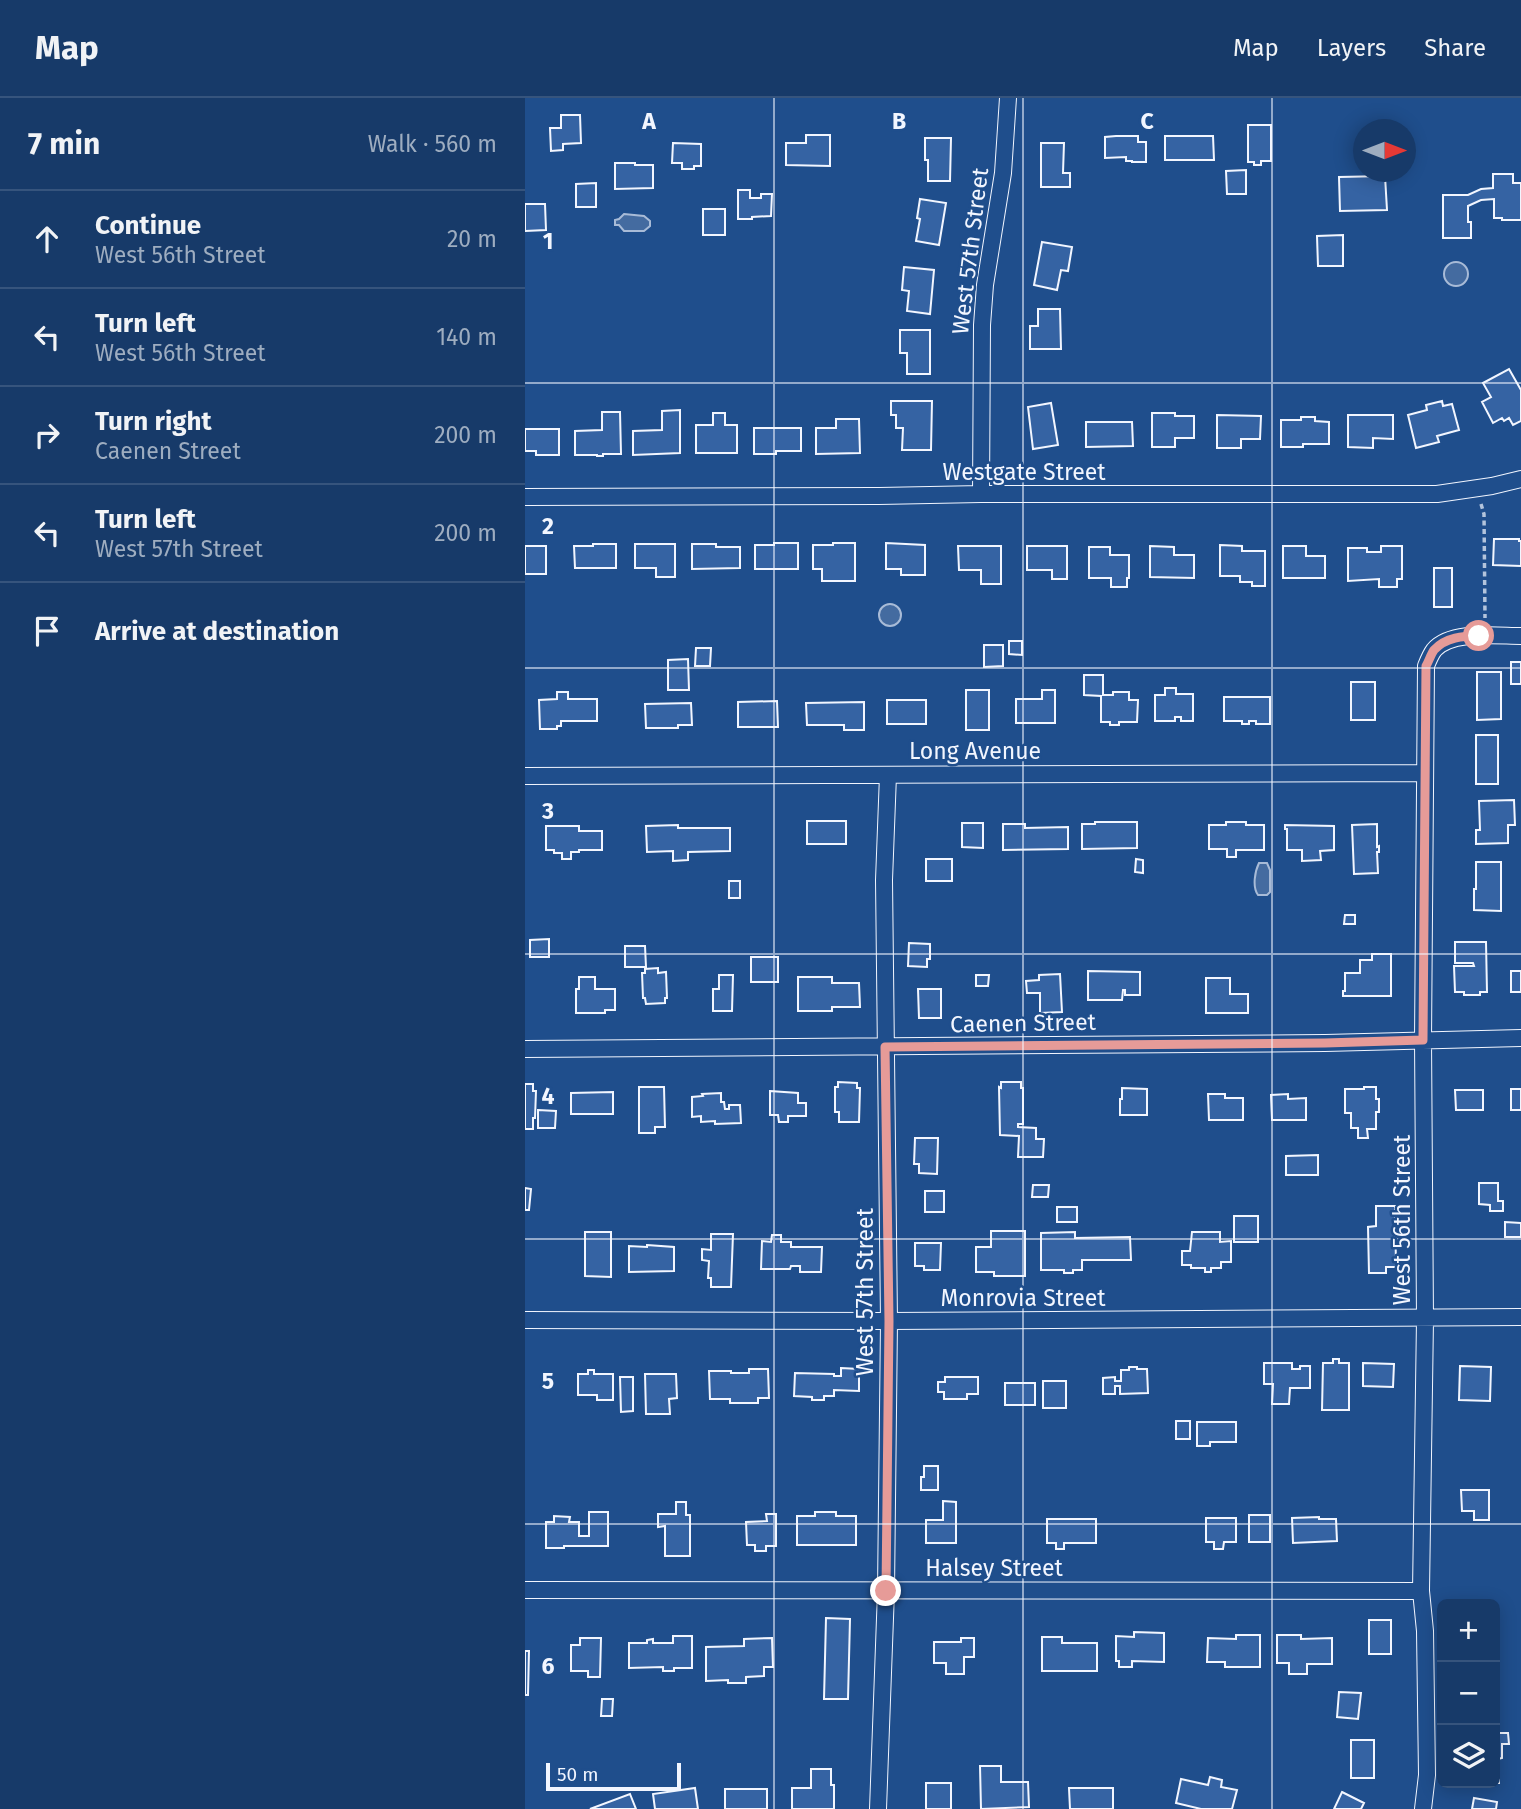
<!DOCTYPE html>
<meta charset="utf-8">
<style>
:root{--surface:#173a69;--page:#244571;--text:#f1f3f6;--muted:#9eadc0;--line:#36547d}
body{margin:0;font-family:"Fira Sans",sans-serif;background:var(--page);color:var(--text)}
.controls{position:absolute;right:21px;bottom:21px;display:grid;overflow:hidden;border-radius:10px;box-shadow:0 4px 18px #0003}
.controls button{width:63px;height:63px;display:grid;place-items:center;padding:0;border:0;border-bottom:2px solid var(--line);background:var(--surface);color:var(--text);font:35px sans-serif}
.compass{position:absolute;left:828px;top:21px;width:63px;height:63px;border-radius:50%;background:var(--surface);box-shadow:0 4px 18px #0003;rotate:90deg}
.scale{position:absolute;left:21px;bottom:18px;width:135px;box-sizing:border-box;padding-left:7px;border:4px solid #f2f6ff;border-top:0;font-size:19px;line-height:24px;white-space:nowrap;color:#f2f6ff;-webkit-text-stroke:5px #1f4e8c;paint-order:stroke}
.stop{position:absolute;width:21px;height:21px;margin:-16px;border:5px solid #e69b98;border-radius:50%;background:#fff}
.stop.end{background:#e69b98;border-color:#fff;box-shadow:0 2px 7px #0008}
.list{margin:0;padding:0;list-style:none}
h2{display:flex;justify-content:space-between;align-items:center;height:91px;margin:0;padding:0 28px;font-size:30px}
h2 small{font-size:23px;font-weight:400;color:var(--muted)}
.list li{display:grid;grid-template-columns:46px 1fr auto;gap:21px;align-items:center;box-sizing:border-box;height:98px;padding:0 28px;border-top:2px solid var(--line)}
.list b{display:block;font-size:26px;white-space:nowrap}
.list p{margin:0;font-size:23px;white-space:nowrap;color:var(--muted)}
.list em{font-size:23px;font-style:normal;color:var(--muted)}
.icon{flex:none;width:38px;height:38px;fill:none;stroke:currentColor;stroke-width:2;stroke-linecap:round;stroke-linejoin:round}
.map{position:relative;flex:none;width:996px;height:1711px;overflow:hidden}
header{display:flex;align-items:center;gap:42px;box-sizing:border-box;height:98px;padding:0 35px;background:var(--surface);border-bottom:2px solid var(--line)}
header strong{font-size:33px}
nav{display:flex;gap:38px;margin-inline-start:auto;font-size:24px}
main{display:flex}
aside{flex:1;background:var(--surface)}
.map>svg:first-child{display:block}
</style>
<header>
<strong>Map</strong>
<nav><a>Map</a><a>Layers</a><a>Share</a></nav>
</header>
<main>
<aside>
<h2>7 min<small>Walk · 560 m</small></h2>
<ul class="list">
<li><svg class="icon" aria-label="ahead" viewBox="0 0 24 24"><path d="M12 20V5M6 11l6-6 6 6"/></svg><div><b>Continue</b><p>West 56th Street</p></div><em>20 m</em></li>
<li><svg class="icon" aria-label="left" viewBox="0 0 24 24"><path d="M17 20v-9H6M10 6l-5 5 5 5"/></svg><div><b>Turn left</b><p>West 56th Street</p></div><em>140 m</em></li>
<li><svg class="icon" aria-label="right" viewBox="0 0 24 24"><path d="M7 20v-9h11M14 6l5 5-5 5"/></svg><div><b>Turn right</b><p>Caenen Street</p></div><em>200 m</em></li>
<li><svg class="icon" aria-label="left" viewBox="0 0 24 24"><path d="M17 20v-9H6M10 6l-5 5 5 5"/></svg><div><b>Turn left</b><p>West 57th Street</p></div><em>200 m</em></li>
<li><svg class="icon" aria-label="arrive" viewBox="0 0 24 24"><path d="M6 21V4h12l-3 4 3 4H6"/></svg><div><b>Arrive at destination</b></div></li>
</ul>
</aside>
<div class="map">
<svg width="996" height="1711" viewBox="0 0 996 1711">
<rect width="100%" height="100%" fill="#1f4e8c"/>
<path fill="#446ba0" stroke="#a8bbd7" stroke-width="2" d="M99 116 119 118 125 123V128L119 133H99L94 127H90V122L94 121Z
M919 176a12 12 0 1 1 24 0a12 12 0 1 1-24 0Z
M354 517a11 11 0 1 1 22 0a11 11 0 1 1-22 0Z
M734 765H742L745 772V794L742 797H733C727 789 730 773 734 765Z"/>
<path fill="#3563a3" stroke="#f2f6ff" stroke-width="2" d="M36 17H55L56 45 38 46V52L26 53 25 30H36Z
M723 27H746V63H736V67H729V64H723Z
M281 37H305V68L261 67V45H281Z
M591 38H613V44H621V64H607V63H601V59L580 60V39Z
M640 38H688L689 62H640Z
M400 40H426L425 83H403V62H400Z
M148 45 176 46V68H169V71H157V65H147Z
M516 45H539L538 75H545V89H516Z
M90 65H110V67H128V90L90 91Z
M721 72V96H702L701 73Z
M968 76H988V85H996V122H977V120H969V101L956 102 943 108V124H946V140H918V97H943L956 91 968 90Z
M860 78 862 112 815 113 814 79Z
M71 85V109H51V86Z
M213 92H225V100H236V96H247L246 118 227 119V121H213Z
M395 101 421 105 414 147 391 143 395 121 392 120Z
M0 106H20L21 132 0 133Z
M178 111H200V137H178Z
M818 137V168H793L792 138Z
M517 144 547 149 543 173 536 172 532 192 509 187Z
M379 169 409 172 405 216 382 213 384 193 377 192Z
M513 211H535L536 251H505V228H513Z
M375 232H405V276H382V255H375Z
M984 271 996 292V323L988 327 984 320 979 323 977 320 968 325 957 304 966 299 958 285Z
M366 303H407L406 352H377L378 330H371V317H366Z
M917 303 918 308 927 306 934 332 912 338 914 344 891 350 883 317 902 312 901 307Z
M526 305 533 347 508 351 503 309Z
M155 312V355L108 357V333L137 332V313Z
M77 314H95L96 356H78V358H72V357H50V333L77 332Z
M188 315H200V327H212V355H171V327H188Z
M627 315H650V318H669V340H650V349H627Z
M692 317 736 318 735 341H716V350H692Z
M823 317H868V341L848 340V350L823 349Z
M776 319H790V323L804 324V346H778V349H756V322H776Z
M311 321H334L335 355 291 356V330H311Z
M561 324H607L608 348 561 349Z
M229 330H276V353H251V356H229Z
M0 331H34V357H11V353H0Z
M969 441H994V443H996V468L968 467Z
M249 445H273V471H230V447H249Z
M308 445H330V483H297V471H288V447H308Z
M361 445 400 447V477H376V471H361Z
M68 446H91V470H50L49 448H68Z
M110 446H150V479H131V470H110Z
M167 446H191V449H215V470L167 471Z
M695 447 717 448V453H740V488H727V484H715V478H695Z
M0 448H21V476H0Z
M433 448H476V486H456V472H434Z
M502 448H542V481H527V472H502Z
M625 448 649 449V457H669V480L625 479Z
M758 448H781V458H800V480H758Z
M856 448H877V481H872V489H854V481L823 483V450H842V454H856Z
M564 449H585V457H604V480H602V489H586V480H564Z
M909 470H927V509H909Z
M484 543H497V557L484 556Z
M459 547H478V568L459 569Z
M171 550H186L185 568H170Z
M163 561 164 592H143V562Z
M986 564H996V586H986Z
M952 574H976V621L952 622Z
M559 577H578V597H588V594H604V602H613L612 624H594V627H585V624H576V598L559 597Z
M826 584H850V622H826Z
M640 590H651V596H668V623H656V619H650V623H630V597H640Z
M441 592H464V632H441Z
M517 592H530V625H491V601H517Z
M32 594H43V601H72V623H36V628H32V631H15L14 602 32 601Z
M699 599H745V626H731V623H724V626H717V623H699Z
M362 602H401V626H362Z
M252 603 253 629H213V604Z
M339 604V632H319V627H282L281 605Z
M166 605 167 627H153V630H121L120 606Z
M951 637H973V686H951Z
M989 702 990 727H983V745L951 746V732H955L954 703Z
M282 723H321V746H282Z
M570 724H612V750L557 751V726H570Z
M701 724H721V727H739V752H711V759H702V751H684V727H701Z
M437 725H458V750L437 749Z
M478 726H500V730L543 729V751L478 752Z
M852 726V749L854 748V754H852L853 775 829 776 827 727Z
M153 727V730H205V753L163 754V762L148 763V753L122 754 121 728Z
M760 727 809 728V752L795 753 796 762 777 763V752H762V731H760Z
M21 728H54V733H77V752H54V754H46V761H37V755H29V752H21Z
M401 761H427V783H401Z
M611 761 618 762V775L610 774Z
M951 764H976V813L949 812V791H951Z
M204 783H215V800H204Z
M820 817H830V826H819Z
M24 841V859H5V842Z
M930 844H961L962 894H955V897H939V894H930L929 868H949L948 865H930Z
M384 845 405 846V861H402V869L383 868Z
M100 848H120L121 869H100Z
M847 856H866V898H818V893H820V875H835V862H847Z
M226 859H253V884H226Z
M133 870V875L141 874 142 900H140V905L121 906 120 900H118L117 875H120V871Z
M563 873 615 874V897H600V892H598L597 902H563Z
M986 873H996V894H986Z
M535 876 537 914 515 915V895H502L501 883 514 882V877Z
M194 877H208L207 913H188V891H194Z
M451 877H464L463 888H451Z
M54 879H70V891H90V912H80V915H51V891H54Z
M273 879H307V885H334L335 909H307V913H273Z
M681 880H705V896H723V915H681Z
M393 891H416V920H394Z
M313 984 332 985V990H335L334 1024H314V1014H310V989H313Z
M476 984H496V990H498V1026H493V1029L511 1030V1041H519L518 1059H493L494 1038 475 1037 474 989 476 990Z
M0 986H8V993H11L10 1020H8V1031H0Z
M114 989H139L140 1029H130V1035H114Z
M839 989H851V1001H854V1014H851V1031H842L843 1040H833V1030H826V1015H820V991H839Z
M597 990 622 991V1017H595V1001H597Z
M986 991H996V1012H986Z
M930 992H958V1012H931Z
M245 993 273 995V1005H281V1018H263V1024H254L253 1017H245Z
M88 994V1016H46V995Z
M196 995V1004H199L200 1011H204V1007H215L216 1025 190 1026V1023L176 1024V1018L167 1019V999L178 998 177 996Z
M683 996H700V1000H718V1022H684Z
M763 996V1001L781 1000V1022H747L746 997Z
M13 1012 31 1013 30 1030H13Z
M390 1040H413L412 1076 394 1075V1066H389Z
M793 1057V1077H761V1058Z
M954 1085H973V1103H978V1113H965V1107L954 1106Z
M508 1087H524L523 1099H507Z
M0 1090 6 1091 4 1112H0Z
M400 1093H419V1114H400Z
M851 1108H870L871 1169H861V1175H844L843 1129 851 1128Z
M532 1109H552V1124H532Z
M709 1118H733V1144H709Z
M980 1124 996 1125V1139H980Z
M466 1133H500V1178H469V1174H451V1149H466Z
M60 1134H86V1179L60 1178Z
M550 1134V1140L605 1139 606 1162H557V1172H548V1175H539V1172H516V1135Z
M667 1134H695V1144L706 1143V1164H696V1170H686V1174H680V1170H666V1167H657V1153H665Z
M186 1136H208L206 1189H186V1180H183L184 1163 177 1162V1151L186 1152Z
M247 1137H256V1144H266V1149H297L296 1174H275V1168H266L265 1171H236L237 1143 246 1144Z
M390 1145H416L415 1172H399V1168H390Z
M122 1147 149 1149V1173L104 1174V1148L122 1149Z
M808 1261H814V1265H824V1312H797L798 1265H808Z
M739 1265H767V1271H775V1268H785V1290H765L764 1306H747L748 1286H739Z
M838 1265 869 1266 868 1289 838 1288Z
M935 1268 966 1269 965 1303 934 1302Z
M604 1269H612V1271H622L623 1295 595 1296V1288H590V1296H578V1280L590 1279V1283H596V1272H604Z
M316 1270 334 1271V1293L309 1292V1298H299V1302H287V1299L269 1298 270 1275 309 1276V1278H316Z
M224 1271H243L244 1300H233V1305H205V1301H185L184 1273H206V1275H224Z
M63 1272H69V1276H88V1302H72V1297H53V1276H63Z
M120 1276H151L152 1300 144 1301 145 1316H121Z
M95 1279H108V1313L96 1314Z
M420 1279H453V1296H442V1301H419V1294H413V1284H420Z
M518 1283H541V1310H518Z
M480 1285H510V1307H480Z
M651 1323H665V1341H651Z
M672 1324H711V1344H685V1348H672Z
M399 1368H413V1392H396V1379H399Z
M936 1392H964V1422H949V1413H937Z
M418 1403 431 1404V1445H401V1422H418Z
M151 1404H161V1417H165V1458H140V1428L133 1429V1416H151Z
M64 1414H83V1448H39V1450H21V1424H29V1418L45 1419 44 1424H54V1438H64Z
M290 1414H311V1418H331V1447H272V1418H290Z
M241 1416H251V1448H241V1453H230V1447H222L221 1424 242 1423Z
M724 1417H745V1444H724Z
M794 1419V1421H811L812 1443 768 1445 767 1420Z
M681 1420H711V1444H699L698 1451H689V1444H681Z
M522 1421H571V1445H539V1451H531V1445H522Z
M301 1520 325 1521 323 1601H299Z
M844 1522H866V1556H844Z
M609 1534 639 1535V1564L607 1563V1569H594V1563H591V1538L609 1539Z
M711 1537H735V1569H700V1564H682L683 1540 711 1541Z
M752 1537H776V1541L807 1540V1566H782V1576H764V1565H752Z
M148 1538H167V1570H149V1573H138V1569L104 1570V1545H122V1542L128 1541V1545H148Z
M517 1539H537V1545H572V1573H517Z
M55 1540H76L75 1579H63V1573H46V1547H55Z
M247 1540 248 1569H239V1578L221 1579V1585H203V1582L181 1583V1549L219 1548V1541Z
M436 1540H449V1559H439V1576H421V1565H409V1544H436Z
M0 1553H4L3 1597H0Z
M814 1594 836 1595 833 1621 812 1619Z
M77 1601H88L87 1618H76Z
M970 1635H983L984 1646H977V1660L973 1661 974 1685H970Z
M826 1642H849V1680H826Z
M455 1668H476V1684H503L504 1709 456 1711Z
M286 1671H306V1687H309V1711H267V1690H286Z
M685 1679 697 1682 696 1689 712 1692 707 1711H676L651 1705 656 1681 683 1687Z
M401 1685H426V1711H401Z
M170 1690 173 1711H130L128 1696Z
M544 1690H588V1711H545Z
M200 1691H242V1711H200Z
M817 1694 839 1705 836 1711H809Z
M105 1696 111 1711H65Z
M949 1700 972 1704 971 1711H947Z"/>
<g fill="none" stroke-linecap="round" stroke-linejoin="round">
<g stroke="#f2f6ff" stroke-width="18">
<path id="minor" d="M456 396 457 227 460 187 478 75 483 0
M0 399 354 398 456 396H912L967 388 996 381
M0 678 900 675
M0 951 800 945 996 940
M0 1222 364 1223 996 1219
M0 1492 896 1493
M353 1711 361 1493 364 1223 359 782 363 677
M898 1711 902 1677 900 1533 896 1493 900 1221 898 942 901 568C903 563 906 556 909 552 926 532 972 538 996 538"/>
</g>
<path stroke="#b3c4dc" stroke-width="3.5" stroke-dasharray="5 3.5" stroke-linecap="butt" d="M956 406 959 416 960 520"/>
<use href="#minor" stroke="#1f4e8c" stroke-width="16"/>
</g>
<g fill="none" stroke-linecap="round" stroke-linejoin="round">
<path stroke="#e69b98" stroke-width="9" d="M361 1493 364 1223 360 949 800 945 898 942 901 568C904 563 906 556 909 552 921 539 938 538 954 538"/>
</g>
<path fill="none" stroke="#f2f6ff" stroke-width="2" stroke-opacity="0.55" d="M249 0V1711M498 0V1711M747 0V1711M0 285H996M0 570H996M0 856H996M0 1141H996M0 1426H996"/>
<g text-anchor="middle" stroke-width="5" stroke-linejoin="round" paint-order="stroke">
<g font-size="23" fill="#f2f6ff" stroke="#1f4e8c">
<text transform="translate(445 153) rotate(-83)" y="8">West 57th Street</text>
<text x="499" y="382">Westgate Street</text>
<text x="450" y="661">Long Avenue</text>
<text transform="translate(498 925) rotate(-1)" y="8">Caenen Street</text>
<text transform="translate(877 1122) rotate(-90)" y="8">West 56th Street</text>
<text transform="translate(340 1194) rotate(-90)" y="8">West 57th Street</text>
<text x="498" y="1208">Monrovia Street</text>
<text x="469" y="1478">Halsey Street</text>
</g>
</g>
<g font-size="23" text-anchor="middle" font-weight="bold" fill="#f2f6ff" stroke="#1f4e8c" stroke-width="5" stroke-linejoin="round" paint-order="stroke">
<text x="124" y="31">A</text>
<text x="374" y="31">B</text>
<text x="622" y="31">C</text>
<text x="23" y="151">1</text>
<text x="23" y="436">2</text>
<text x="23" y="721">3</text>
<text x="23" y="1006">4</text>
<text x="23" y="1291">5</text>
<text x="23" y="1576">6</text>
</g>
</svg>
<div class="controls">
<button>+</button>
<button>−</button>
<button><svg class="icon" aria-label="layers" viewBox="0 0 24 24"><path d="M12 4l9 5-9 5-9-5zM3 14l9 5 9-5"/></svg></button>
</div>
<svg class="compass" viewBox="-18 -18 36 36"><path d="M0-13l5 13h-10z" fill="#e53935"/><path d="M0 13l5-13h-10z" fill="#9eadc0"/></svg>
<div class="scale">50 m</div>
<div class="stop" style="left:954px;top:538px"></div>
<div class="stop end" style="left:361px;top:1493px"></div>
</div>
</main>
